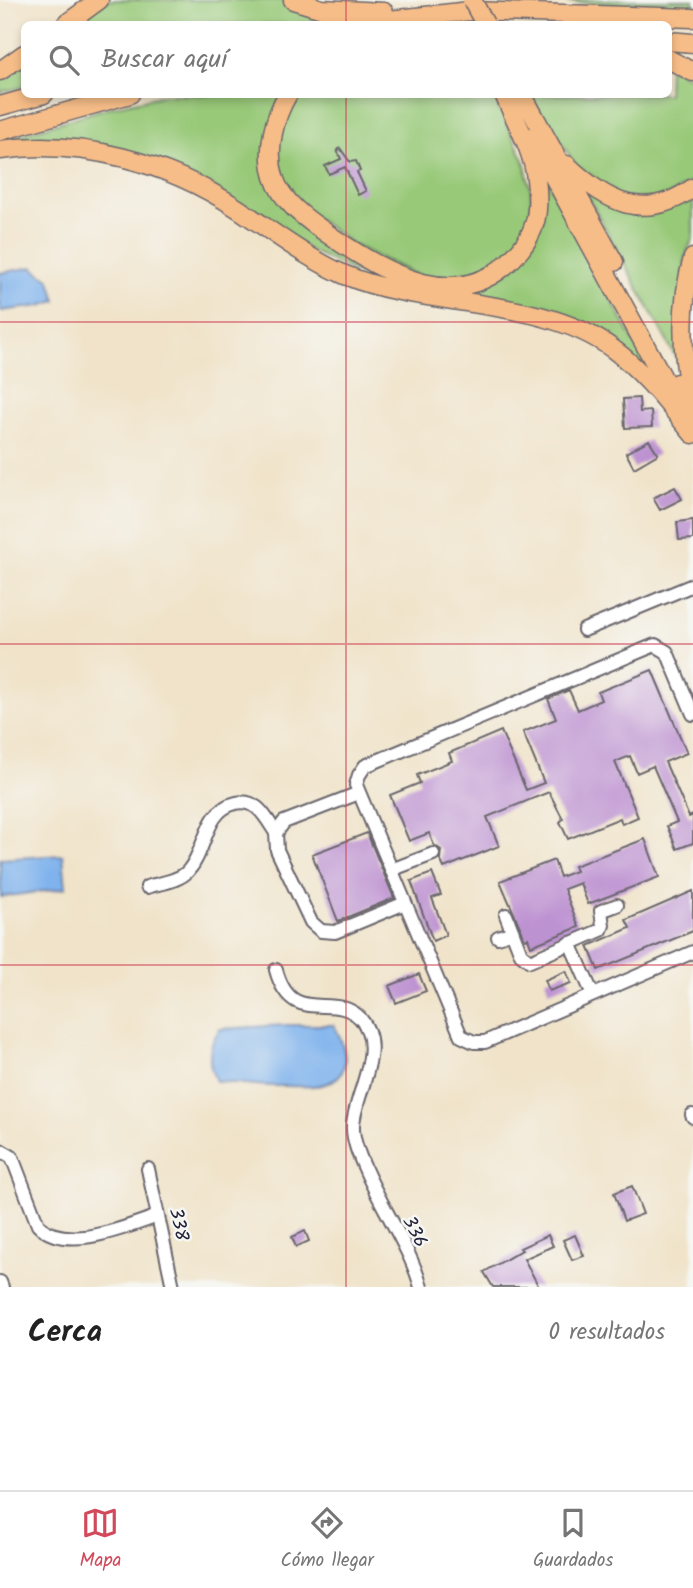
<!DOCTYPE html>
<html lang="es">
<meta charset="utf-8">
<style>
:root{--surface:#fff;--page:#f6f6f6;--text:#222;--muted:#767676;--line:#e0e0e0;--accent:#d1495b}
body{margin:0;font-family:Kalam,sans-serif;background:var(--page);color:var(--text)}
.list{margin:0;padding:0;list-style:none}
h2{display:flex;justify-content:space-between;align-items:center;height:91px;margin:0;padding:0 28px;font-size:30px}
h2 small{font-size:23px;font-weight:400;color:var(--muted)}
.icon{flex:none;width:38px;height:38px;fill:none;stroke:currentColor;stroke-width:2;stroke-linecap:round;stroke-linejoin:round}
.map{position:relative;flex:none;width:693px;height:1287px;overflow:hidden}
.search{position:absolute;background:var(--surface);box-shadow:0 4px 10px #0003;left:21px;right:21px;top:21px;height:77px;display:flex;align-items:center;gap:18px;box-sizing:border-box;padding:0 24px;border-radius:10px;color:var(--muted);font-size:26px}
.sheet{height:203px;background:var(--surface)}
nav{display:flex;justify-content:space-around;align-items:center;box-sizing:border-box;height:98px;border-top:2px solid var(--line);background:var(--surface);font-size:19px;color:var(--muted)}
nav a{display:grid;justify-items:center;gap:4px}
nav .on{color:var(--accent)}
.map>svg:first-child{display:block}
</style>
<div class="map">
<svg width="693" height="1287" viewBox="0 0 693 1287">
<rect width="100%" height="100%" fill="#f6f6f2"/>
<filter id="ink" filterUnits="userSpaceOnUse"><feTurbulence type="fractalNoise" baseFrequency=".0143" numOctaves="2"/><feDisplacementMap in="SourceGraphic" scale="14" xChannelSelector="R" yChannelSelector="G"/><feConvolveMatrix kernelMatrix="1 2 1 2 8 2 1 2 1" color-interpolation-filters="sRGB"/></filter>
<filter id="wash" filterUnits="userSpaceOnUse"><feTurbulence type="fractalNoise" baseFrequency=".00686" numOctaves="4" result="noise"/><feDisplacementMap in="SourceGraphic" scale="28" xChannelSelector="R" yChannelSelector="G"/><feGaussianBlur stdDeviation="1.57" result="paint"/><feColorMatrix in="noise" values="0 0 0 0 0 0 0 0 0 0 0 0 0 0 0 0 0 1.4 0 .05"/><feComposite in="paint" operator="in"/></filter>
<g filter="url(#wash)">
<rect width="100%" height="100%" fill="#f0e3c9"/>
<path fill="#98c978" stroke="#5d765a" stroke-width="2" d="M105 0H282L299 9 339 18 299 24H73Z
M572 0H693V9L566 2Z
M24 57V87L0 92V73Z
M669 66 693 80V181L660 200 621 197 576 165 529 95 668 94Z
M164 95H283L266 146 301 221 452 291 531 243 536 160 652 375 594 332 357 273 313 252 242 206 59 142 0 141 103 109Z
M294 95H493L524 160 531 192V217L520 241 478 277 441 281 413 275 353 244 312 215 289 190 280 172 276 151 281 123Z
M581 184 618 207 693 195V237L685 258 681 367Z"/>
<path fill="#80b3ed" stroke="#516a94" stroke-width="2" d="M32 267 50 280 56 301 40 306 0 311V273Z
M63 855 66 888 1 897 0 859Z
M286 1025H334C343 1042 355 1071 330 1082 318 1088 300 1086 287 1086 263 1086 240 1084 216 1081 207 1063 208 1045 220 1029Z"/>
<g id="blocks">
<path fill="#bd92d1" d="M340 148 350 162 356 161 360 171 357 172 366 191 358 195 345 167 329 174 325 166 341 159 337 150Z
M639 398 640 412 651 411 652 427 625 428 623 399Z
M649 440 658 454 634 468 626 453Z
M675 487 682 499 660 510 653 498Z
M693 520V539L679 540 677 522Z
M652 670 687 753 665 762 689 817 693 815V843L677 849 667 826 677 822 653 766 637 773 630 756 615 762 638 817 622 824 620 818 568 839 560 822 563 819 549 792 487 817 499 846 444 868 440 859 441 850 434 845 429 833 409 841 390 795 420 783 417 775 452 761 449 753 501 731 526 790 544 783 523 732 556 719 548 699 569 690 578 710 601 700 598 692Z
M367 833 394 898 338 921 312 854Z
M645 839 659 877 588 904 580 883 564 889 579 927 531 946 528 938 525 939 500 881 554 860 560 877 576 871 574 866Z
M432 873 441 895 432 898 446 935 433 941 411 881Z
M693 891V931L598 970 588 946 630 928 626 920Z
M566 971 571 983 549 991 545 980Z
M419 974 426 991 396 1003 389 986Z
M632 1186 643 1214 624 1221 614 1193Z
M305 1231 309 1241 296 1247 292 1237Z
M548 1235 553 1246 524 1259 539 1287H493L484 1272 522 1250 520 1248Z
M575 1235 584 1256 572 1260 563 1240Z"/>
</g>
</g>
<g filter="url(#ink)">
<use href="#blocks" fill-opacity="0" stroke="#6a666d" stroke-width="2"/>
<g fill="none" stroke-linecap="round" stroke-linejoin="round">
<g stroke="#6a666d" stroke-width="16">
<path id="minor" d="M584 630 693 585
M693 714 667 652 655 645 365 766 359 775 356 785 461 1036 474 1042H485L693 952
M359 793 284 822 276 833 277 850 311 922 321 931 335 932 405 903
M391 870 433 854
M147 887C160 883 179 881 188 871 207 850 204 810 236 803 257 798 266 818 276 833
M506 915 521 954 530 961 601 930 603 925 601 911 617 905
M498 937 513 932
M570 943 593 995
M276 970C292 1029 333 990 360 1018 387 1048 355 1092 353 1125 352 1140 360 1158 366 1171 382 1208 411 1250 421 1287
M692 1115 693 1117
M0 1150 12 1157 38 1225C66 1253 126 1227 158 1216
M148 1169 173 1287
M0 1282 2 1287"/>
</g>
<g stroke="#6a666d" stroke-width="21">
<path id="highway" d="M293 0 322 9 384 12
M66 24 99 0
M353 24 470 11 693 18
M668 41 693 43
M668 59 693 72
M0 71 24 54
M288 94C274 117 266 150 274 177 282 204 311 222 332 237 387 274 458 316 514 257 537 233 540 212 536 179 533 150 515 121 504 94
M522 94 614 262
M0 106 44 94
M0 131 130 94
M532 137 676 402
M0 150C81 138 169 163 237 208 272 231 306 258 345 275 426 309 540 295 613 349 644 372 669 405 693 434
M567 165C606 202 644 223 693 188
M677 383 693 414
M691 398C681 353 680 303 693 258"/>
</g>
<use href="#minor" stroke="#fff" stroke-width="12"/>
<use href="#highway" stroke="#f7bd88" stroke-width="18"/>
<g stroke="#6a666d" stroke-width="21" stroke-linecap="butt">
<path id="highway-bridge" d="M472 0 485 24"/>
</g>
<use href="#highway-bridge" stroke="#f7bd88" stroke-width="18"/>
</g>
</g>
<path fill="none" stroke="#d1495b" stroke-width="2" stroke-opacity="0.55" d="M346 0V24M346 94V1287M0 322H693M0 644H693M0 965H693"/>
<g text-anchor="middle" stroke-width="5" stroke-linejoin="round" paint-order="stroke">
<g font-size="19" fill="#22223b" stroke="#f6f6f2">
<text transform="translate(180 1224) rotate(78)" y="7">338</text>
<text transform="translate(416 1231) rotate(63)" y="7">336</text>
</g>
</g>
</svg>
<div class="search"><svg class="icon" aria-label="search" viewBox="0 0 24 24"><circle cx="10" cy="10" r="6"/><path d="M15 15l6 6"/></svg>Buscar aquí</div>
</div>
<section class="sheet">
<h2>Cerca<small>0 resultados</small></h2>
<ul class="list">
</ul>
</section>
<nav>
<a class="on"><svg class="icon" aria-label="map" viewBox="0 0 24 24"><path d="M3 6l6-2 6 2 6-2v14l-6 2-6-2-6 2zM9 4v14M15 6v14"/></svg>Mapa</a>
<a><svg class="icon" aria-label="directions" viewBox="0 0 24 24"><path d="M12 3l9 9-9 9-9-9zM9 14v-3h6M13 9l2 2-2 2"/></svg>Cómo llegar</a>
<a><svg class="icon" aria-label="saved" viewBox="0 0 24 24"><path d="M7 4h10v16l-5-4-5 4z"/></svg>Guardados</a>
</nav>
